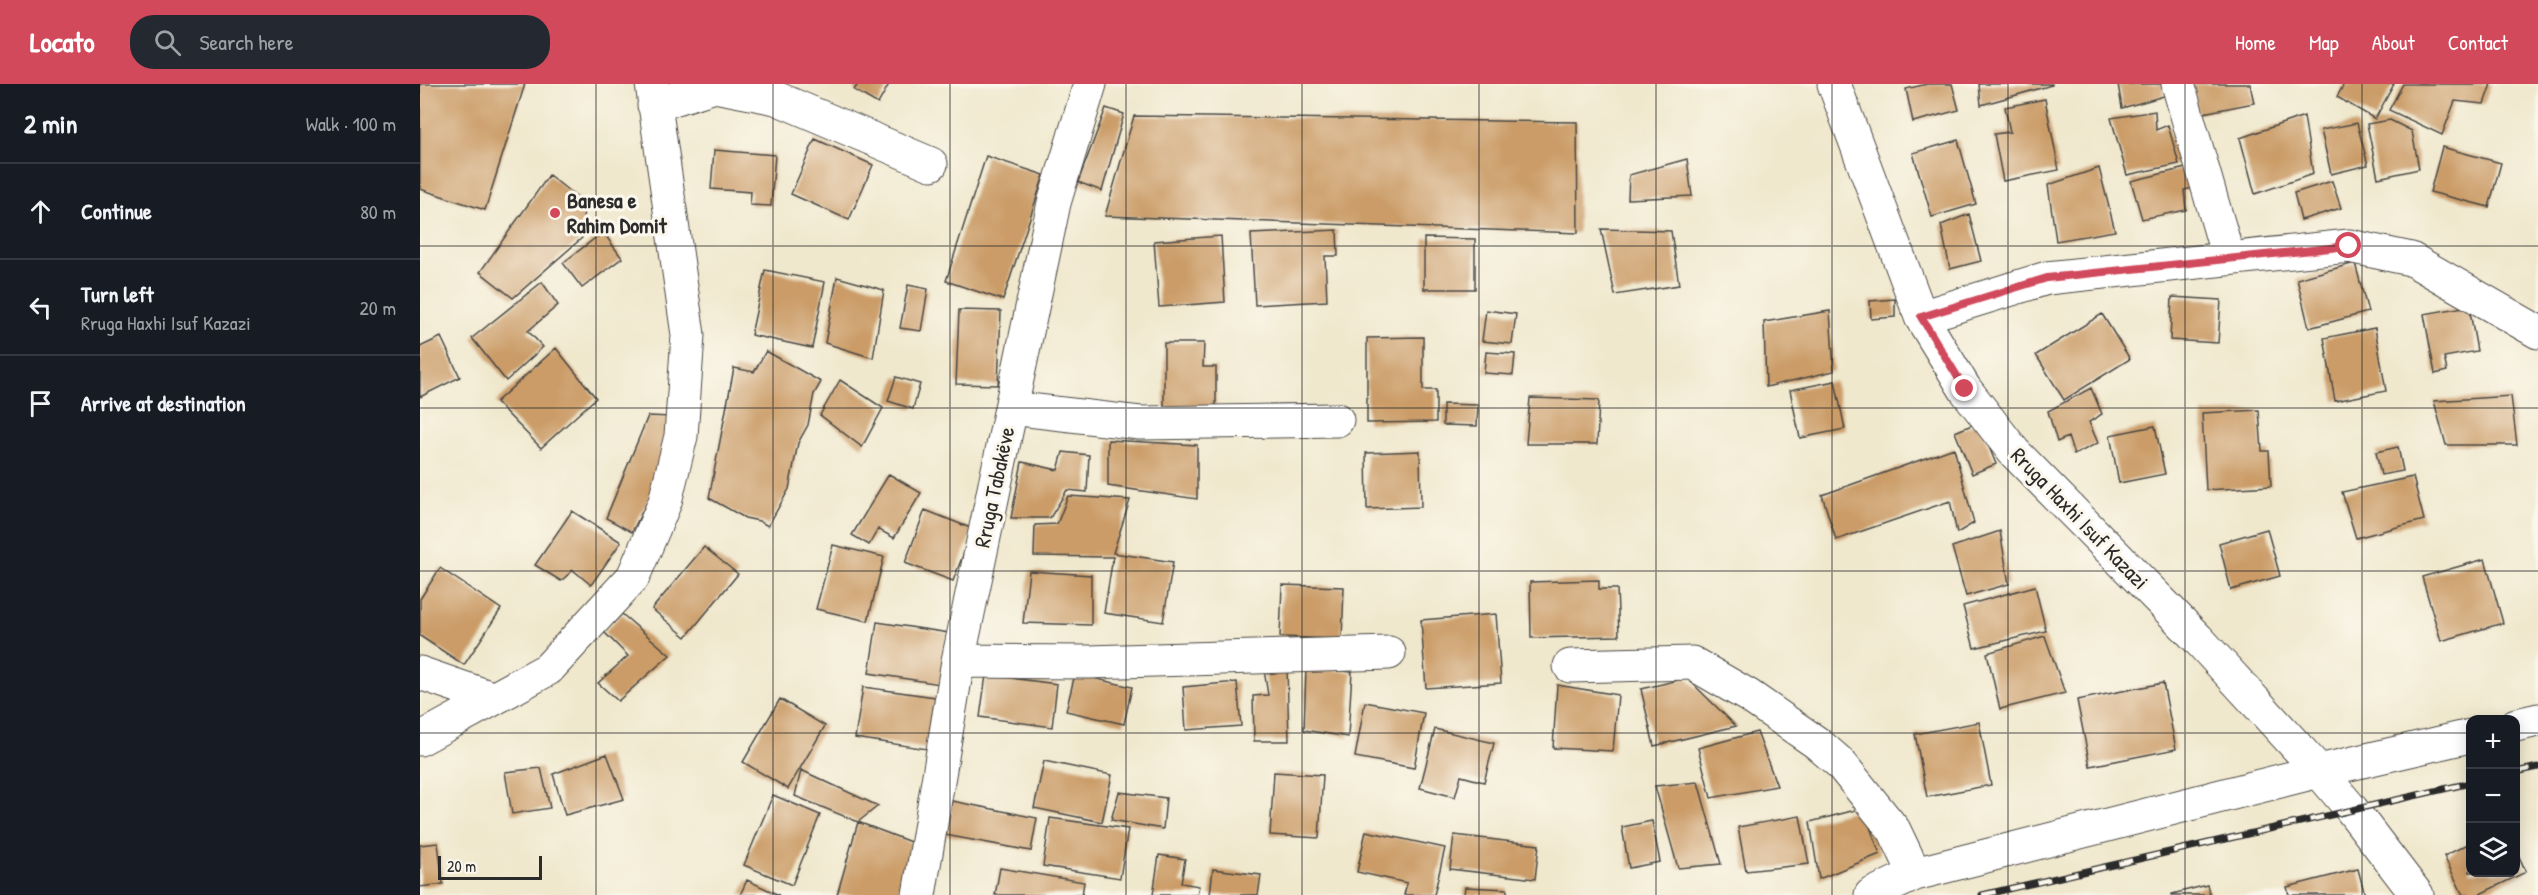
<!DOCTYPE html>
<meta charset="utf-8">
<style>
:root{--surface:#171b24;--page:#242831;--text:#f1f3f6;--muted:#9ea1a6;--line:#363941;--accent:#d1495b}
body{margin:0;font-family:"Patrick Hand",sans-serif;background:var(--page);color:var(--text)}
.controls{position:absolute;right:18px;bottom:18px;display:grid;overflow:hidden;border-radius:12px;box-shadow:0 3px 15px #0003}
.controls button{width:54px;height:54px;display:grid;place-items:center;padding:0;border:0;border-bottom:2px solid var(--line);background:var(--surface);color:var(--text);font:30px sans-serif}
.scale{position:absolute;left:18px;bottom:15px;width:104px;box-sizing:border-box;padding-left:6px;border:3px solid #2b2b2b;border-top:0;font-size:16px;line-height:21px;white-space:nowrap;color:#2b2b2b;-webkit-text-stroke:4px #fbf7ec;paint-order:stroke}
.stop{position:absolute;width:18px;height:18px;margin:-14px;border:4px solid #d1495b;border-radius:50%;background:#fff}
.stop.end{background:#d1495b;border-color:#fff;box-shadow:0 2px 6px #0008}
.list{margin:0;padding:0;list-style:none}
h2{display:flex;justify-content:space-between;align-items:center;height:78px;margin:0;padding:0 24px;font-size:26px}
h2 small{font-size:20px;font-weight:400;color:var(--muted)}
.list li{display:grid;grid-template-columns:39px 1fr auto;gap:18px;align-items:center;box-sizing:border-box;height:96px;padding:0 24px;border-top:2px solid var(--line)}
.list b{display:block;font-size:22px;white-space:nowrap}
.list p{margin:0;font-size:20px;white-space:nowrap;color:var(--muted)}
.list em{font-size:20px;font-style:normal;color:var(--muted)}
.icon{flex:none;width:33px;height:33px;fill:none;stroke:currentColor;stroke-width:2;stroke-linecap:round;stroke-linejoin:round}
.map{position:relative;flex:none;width:2118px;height:811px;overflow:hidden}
header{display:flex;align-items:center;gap:36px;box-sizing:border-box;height:84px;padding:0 30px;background:var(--accent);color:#fff}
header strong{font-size:28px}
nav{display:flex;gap:33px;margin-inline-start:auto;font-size:21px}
.search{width:420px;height:54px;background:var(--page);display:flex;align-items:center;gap:15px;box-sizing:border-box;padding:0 21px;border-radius:24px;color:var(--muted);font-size:22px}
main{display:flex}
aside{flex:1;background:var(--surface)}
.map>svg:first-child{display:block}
</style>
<header>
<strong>Locato</strong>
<div class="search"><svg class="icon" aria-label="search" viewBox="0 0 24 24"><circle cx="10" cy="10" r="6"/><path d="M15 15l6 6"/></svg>Search here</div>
<nav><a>Home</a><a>Map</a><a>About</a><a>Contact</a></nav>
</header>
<main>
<aside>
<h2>2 min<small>Walk · 100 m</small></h2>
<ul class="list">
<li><svg class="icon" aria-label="ahead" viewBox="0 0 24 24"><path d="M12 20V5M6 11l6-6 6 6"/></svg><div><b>Continue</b></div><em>80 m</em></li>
<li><svg class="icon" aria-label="left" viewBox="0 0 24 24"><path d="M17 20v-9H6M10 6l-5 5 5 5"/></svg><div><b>Turn left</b><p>Rruga Haxhi Isuf Kazazi</p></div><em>20 m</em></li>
<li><svg class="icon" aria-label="arrive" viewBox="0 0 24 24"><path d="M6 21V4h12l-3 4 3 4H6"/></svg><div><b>Arrive at destination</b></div></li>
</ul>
</aside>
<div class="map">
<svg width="2118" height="811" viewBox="0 0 2118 811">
<rect width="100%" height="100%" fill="#fbf7ec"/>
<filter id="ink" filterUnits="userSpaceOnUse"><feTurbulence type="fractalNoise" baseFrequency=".0167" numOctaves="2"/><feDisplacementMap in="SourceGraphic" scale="12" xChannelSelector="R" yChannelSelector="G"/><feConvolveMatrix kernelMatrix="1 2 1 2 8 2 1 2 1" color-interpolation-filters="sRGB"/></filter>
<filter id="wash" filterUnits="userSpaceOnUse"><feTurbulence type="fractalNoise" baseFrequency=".008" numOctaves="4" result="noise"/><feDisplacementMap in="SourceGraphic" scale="24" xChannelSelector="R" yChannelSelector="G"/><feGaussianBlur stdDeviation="1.35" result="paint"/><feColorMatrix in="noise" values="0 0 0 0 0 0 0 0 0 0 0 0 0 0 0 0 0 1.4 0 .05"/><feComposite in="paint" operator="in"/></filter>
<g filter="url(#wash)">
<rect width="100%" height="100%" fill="#f0e8cd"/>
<g id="blocks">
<path fill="#cb9c67" d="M0 0H105L65 126 0 105Z
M438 0H469L458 20 434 6Z
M1507 0H1532L1539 26 1493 38 1486 5Z
M1559 0H1632V1L1561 21Z
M1698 0H1743L1744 12 1702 24Z
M1772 0H1830L1834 19 1778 30Z
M1924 0H1974L1955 35 1917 13Z
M1983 0H2071L2064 20 2035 17 2022 51 1969 26Z
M1625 15 1639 86 1583 97 1574 50 1590 48 1585 23Z
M686 24 704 30 682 107 658 98Z
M1735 27 1736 46 1748 41 1759 80 1707 91 1691 34Z
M714 32 1157 38 1158 149 685 132Z
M1884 32 1893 90 1835 110 1820 54Z
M1970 36 1992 47 1999 85 1958 94 1947 40Z
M1937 39 1948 81 1911 90 1901 46Z
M395 55 453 81 429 136 371 110Z
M1538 56 1556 120 1512 133 1493 69Z
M2022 63 2081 79 2069 123 2010 108Z
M294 66 355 71 351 122 330 121 331 108 291 105Z
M566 72 624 91 583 216 526 197Z
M1267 75 1272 112 1208 115 1209 91Z
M1774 82 1778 103 1764 106 1766 126 1722 135 1711 97Z
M1679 84 1695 147 1636 157 1628 101Z
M129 91 164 119 162 154 93 214 60 188Z
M1912 97 1921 124 1881 136 1874 109Z
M1549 130 1561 177 1530 185 1521 141Z
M1181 145 1251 147 1259 201 1195 211Z
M917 146 918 172H905L907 217 835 221 831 150Z
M183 148 202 174 162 204 143 179Z
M801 152 805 218 739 223 734 157Z
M1004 154 1055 155V205H1004Z
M1935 179 1948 228 1889 244 1877 195Z
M345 186 405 198 392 264 331 251Z
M417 193 464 206 453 274 405 259Z
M122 198 138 221 108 247 123 263 86 297 52 254Z
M488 201 508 205 501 247 480 244Z
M1752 213 1801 216 1798 259 1750 256Z
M1475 215V233L1451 235 1450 217Z
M2049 222 2057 267 2024 273 2027 287 2015 290 2004 230Z
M539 226 581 227 578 301 536 300Z
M1066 226 1096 230 1092 260 1062 257Z
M1410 227 1414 287 1346 303 1344 238Z
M1682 230 1710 275 1644 316 1616 271Z
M1955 244 1966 307 1915 317 1904 254Z
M21 253 40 293 0 313V263Z
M1003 253V306H1016V338L947 339V254Z
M744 259H784L783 283H796V324H744Z
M136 264 176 314 121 364 76 318Z
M346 267 401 298 394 310 388 341 378 359 369 405 348 442 339 437 325 434 289 414 314 284 334 288Z
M1066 268 1095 270 1093 291 1064 289Z
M476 293 500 300 493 325 468 317Z
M420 296 463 324 442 363 400 331Z
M1415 297 1425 345 1380 354 1370 306Z
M1671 304 1682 330 1669 338 1678 359 1654 371 1648 353 1637 358 1628 327Z
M2091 312 2097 361H2026L2014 317Z
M1110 314 1179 316 1177 360H1106Z
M1023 320 1058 321 1057 342 1023 341Z
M1839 326 1842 367H1849L1851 402 1786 406 1782 329Z
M228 332 251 333 241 390 212 448 186 434Z
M1559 338 1576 380 1552 390 1535 348Z
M1735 342 1745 390 1699 399 1690 351Z
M688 356 777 361V415L688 402Z
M1978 363 1983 387 1961 391 1956 368Z
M1534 364 1554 439 1537 449 1530 417 1416 456 1402 411Z
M1000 367 1001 423 947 425 946 369Z
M643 368 669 371 667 408 647 406 630 434H591L602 378 638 386Z
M469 390 501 409 474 454 458 445 449 461 432 451Z
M1993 393 2004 436 1936 454 1922 408Z
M648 412 710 416 693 469 753 478 743 538 684 529 693 473 614 472 615 441 637 440Z
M505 426 553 445 533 497 485 479Z
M152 427 201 458 171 501 153 486 141 497 115 481Z
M1847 445 1860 492 1811 506 1799 459Z
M1580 447 1589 500 1546 512 1532 463Z
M413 461 464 473 448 537 396 525Z
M284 463 318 490 266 553 232 525Z
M2065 475 2083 539 2021 557 2002 493Z
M20 484 81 525 44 581 0 552V515Z
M609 487 671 491V541L603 539Z
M1179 496V505H1197L1199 552 1111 554 1110 498Z
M862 501 924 503 922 555 860 553Z
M1615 502 1626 547 1554 564 1543 522Z
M202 530 250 571 198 617 178 599 208 572 184 548Z
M1076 530 1081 599 1006 604 1001 536Z
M457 538 529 549 520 600 449 589Z
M1625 552 1645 609 1580 625 1567 569Z
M867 584 869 657H834L833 612 848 611 844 586Z
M886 584 932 588 928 653 884 646Z
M655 590 712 603 704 640 646 627Z
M566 591 637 600 632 643 560 633Z
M1267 594 1316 642 1234 662 1221 605Z
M817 598 821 642 766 646 763 603Z
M1743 599 1756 665 1670 682 1657 616Z
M1137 601 1198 611 1193 667 1133 664Z
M443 603 515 613 507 665 435 654Z
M360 615 405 642 368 705 323 678Z
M945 618 1004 629 994 684 935 673Z
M1559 638 1571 701 1507 713 1495 650Z
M1015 645 1074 659 1064 698 1041 692 1035 713 1000 704Z
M1337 648 1357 702 1291 714 1278 664Z
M187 670 204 715 145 731 133 690Z
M624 677 692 691 682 738 614 724Z
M121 684 130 724 92 730 85 688Z
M381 686 458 722 438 738 375 712Z
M854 688 903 691 899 754 850 751Z
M1278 698 1301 780 1258 784 1235 702Z
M699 708 746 714 743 745 691 736Z
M353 711 400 731 372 801 324 781Z
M532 717 617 734 611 767 525 751Z
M1443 724 1460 770 1399 795 1390 738Z
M1380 732 1389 780 1326 787 1318 743Z
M630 734 708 745 700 794 623 782Z
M1232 737 1240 778 1209 784 1202 743Z
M438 738 496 760 484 811H417Z
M946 747 1025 764 1014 811H984L987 799 937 788Z
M1034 751 1119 761 1115 795 1030 785Z
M18 759 23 800 0 803V761Z
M2050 759V788H2096V766L2106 788 2058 811H2043L2024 772Z
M739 771 765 775 761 799 779 802 777 811H733Z
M580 784 664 798 662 811H575Z
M793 785 841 791 838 811H790Z
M1938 785 1945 811H1869L1867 803Z
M327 796 359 811H320Z
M1787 801 1790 811H1752V810Z
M1045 803 1087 805V811H1044Z"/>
</g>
</g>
<g filter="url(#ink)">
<use href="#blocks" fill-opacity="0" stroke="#494743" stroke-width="1.5"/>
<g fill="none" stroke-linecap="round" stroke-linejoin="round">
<g stroke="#494743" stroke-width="35">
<path id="minor" d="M1414 0 1501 233 1545 305 1594 368 1778 555 1899 687 1932 726 1997 811
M1758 0 1808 173
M234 21 295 2 356 14 511 80
M1501 233 1627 194 1929 162 1991 175 2118 248
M591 324 720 339 917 336
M538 577 669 578 969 569
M1150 582 1272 579 1329 612 1397 659 1420 679 1474 746 1495 790
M0 589 72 614
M2096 641 2118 636
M0 655 128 585 213 493 245 418 261 352 268 251 232 0
M499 811 538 577 634 119 670 0
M1451 811 1495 790 1899 687 2050 652"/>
</g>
<use href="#minor" stroke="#fff" stroke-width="33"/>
<g stroke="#2b2b2b" stroke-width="7">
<path id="rail" d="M2096 688 2118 683
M1562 811 2050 699"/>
</g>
<use href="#rail" stroke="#fbf7ec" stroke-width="4.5" stroke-dasharray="14" stroke-linecap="butt"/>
</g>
</g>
<g fill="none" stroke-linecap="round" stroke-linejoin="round" filter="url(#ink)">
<path stroke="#d1495b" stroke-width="8" d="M1545 305 1501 233 1627 194 1929 162"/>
</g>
<path fill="none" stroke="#2b2b2b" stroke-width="1.5" stroke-opacity="0.55" d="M176 0V811M353 0V811M530 0V811M706 0V811M882 0V811M1059 0V811M1236 0V811M1412 0V811M1588 0V811M1765 0V811M1942 0V811M0 162H2118M0 324H2118M0 487H2118M0 649H2050M2096 649H2118"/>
<circle fill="#d1495b" stroke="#fbf7ec" stroke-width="2" cx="135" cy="129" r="6"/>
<g text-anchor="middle" stroke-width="6" stroke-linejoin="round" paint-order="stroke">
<g font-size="22" font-weight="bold" fill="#2b2b2b" stroke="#fbf7ec" text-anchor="start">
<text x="147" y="124">Banesa e<tspan x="147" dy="25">Rahim Domit</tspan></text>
</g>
<g font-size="22" fill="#2b2b2b" stroke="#fbf7ec">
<text transform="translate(574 403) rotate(-78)" y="8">Rruga Tabakëve</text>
<text transform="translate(1660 434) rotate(46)" y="8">Rruga Haxhi Isuf Kazazi</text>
</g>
</g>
</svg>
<div class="controls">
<button>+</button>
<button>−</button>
<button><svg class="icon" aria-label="layers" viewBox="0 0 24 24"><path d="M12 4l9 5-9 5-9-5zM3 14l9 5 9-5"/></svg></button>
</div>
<div class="scale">20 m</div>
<div class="stop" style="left:1929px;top:162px"></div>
<div class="stop end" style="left:1545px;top:305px"></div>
</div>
</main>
